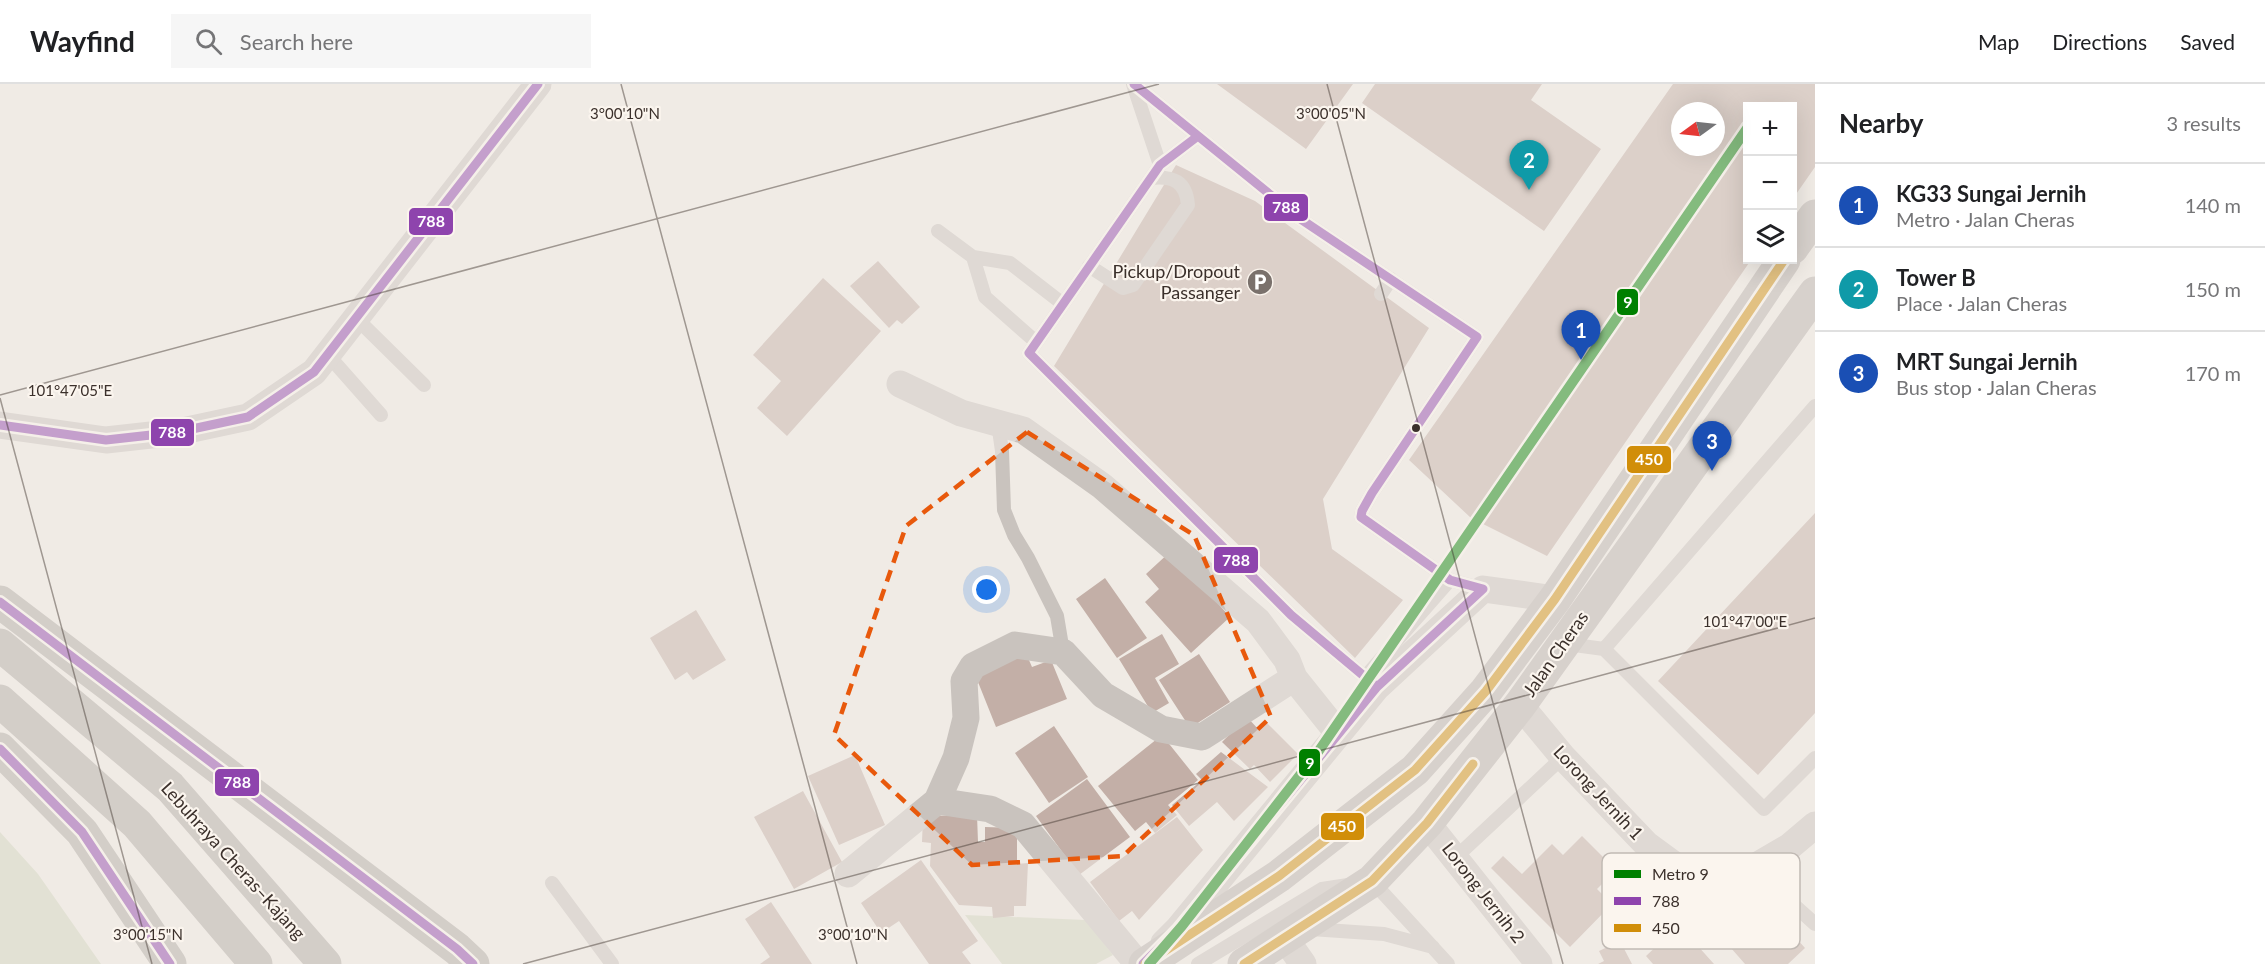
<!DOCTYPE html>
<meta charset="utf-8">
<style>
:root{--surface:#fff;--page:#f6f6f6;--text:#202124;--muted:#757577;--line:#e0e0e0;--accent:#7a716c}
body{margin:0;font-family:Lato,sans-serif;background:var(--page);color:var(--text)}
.controls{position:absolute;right:18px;top:18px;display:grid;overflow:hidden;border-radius:0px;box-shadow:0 6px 24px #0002}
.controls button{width:54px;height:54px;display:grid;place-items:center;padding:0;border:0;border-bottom:2px solid var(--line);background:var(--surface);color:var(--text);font:30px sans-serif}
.compass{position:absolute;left:1671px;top:18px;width:54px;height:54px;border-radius:50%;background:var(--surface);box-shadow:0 6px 24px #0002;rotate:255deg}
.you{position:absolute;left:987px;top:506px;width:21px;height:21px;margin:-15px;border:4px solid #fff;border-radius:50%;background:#1a73e8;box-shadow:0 0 0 9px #1a73e833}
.badge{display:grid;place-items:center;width:39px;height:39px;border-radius:50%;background:var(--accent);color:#fff;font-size:20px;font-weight:700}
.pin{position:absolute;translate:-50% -50px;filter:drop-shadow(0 2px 3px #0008)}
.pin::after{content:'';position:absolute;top:32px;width:21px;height:18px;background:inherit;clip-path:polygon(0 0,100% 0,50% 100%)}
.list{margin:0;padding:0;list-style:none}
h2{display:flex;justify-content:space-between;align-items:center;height:78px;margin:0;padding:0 24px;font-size:26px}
h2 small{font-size:20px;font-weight:400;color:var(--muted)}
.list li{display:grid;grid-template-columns:39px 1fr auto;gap:18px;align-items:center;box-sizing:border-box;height:84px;padding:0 24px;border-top:2px solid var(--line)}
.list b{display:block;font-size:22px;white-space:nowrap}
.list p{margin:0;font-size:20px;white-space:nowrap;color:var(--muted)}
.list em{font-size:20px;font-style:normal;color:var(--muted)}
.icon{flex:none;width:33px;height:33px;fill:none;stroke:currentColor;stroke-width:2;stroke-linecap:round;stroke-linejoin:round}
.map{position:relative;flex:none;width:1815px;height:880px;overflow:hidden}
header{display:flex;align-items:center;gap:36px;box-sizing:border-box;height:84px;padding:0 30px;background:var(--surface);border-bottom:2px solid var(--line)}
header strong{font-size:28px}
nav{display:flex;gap:33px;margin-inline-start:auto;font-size:21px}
.search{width:420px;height:54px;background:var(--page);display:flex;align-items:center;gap:15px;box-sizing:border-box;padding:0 21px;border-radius:0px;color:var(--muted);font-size:22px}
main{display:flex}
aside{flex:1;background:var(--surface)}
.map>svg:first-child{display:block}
</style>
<header>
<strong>Wayfind</strong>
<div class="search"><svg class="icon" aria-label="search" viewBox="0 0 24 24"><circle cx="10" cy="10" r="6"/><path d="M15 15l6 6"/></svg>Search here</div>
<nav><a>Map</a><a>Directions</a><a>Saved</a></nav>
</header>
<main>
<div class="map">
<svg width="1815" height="880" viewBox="0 0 1815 880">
<rect width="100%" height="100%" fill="#f0ebe5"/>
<path fill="#d1d6bf" d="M0 748 38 790 101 880H0Z
M965 831 1086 836 1113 871 1096 880H1002Z"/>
<path fill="#c3afa7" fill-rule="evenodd" d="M1217 0H1353L1306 65Z
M1375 0H1542L1531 16 1601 65 1544 147 1362 19Z
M1673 0H1815V83L1792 116V22H1748V176H1751L1547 472 1471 434 1409 376ZM1680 27H1716V63H1680Z
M1176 81 1255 117 1429 244 1323 415 1332 465 1403 516 1355 574 1054 282Z
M878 177 920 223 902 240 897 236 889 244 850 202Z
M823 194 881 247 787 352 757 324 781 297 753 271Z
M1815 429V629L1758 691 1658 597Z
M1171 467 1230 533 1191 569 1145 518 1159 505 1146 490Z
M1105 494 1147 554 1117 574 1076 515Z
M696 526 726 576 693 596 687 588 675 596 650 554Z
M1162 550 1179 580 1155 594 1169 619 1152 629 1119 575Z
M1025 567 1032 583 1051 576 1067 615 996 643 974 588Z
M1199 570 1230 618 1190 644 1159 596Z
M1247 633 1259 646 1267 639 1298 670 1270 698 1254 681 1250 685 1222 658Z
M1054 642 1088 693 1049 719 1015 669Z
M1162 651 1198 696 1168 721 1177 731 1155 749 1146 738 1135 747 1098 702Z
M1221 668 1268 703 1234 737 1217 718 1189 742 1172 721 1202 696 1196 690Z
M855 671 885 741 839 761 808 692Z
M1087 695 1130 753 1079 791 1036 732Z
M803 707 842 778 794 805 754 733Z
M977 731 978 758H985V743L1017 744V780L1028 779 1026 822H1014V832L993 834 992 823 959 821 930 782 931 759 922 758 923 732Z
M1177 733 1203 766 1139 836 1132 827 1119 837 1090 798Z
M1582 752 1616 786 1597 805 1612 820 1570 863 1491 784 1503 772 1522 790 1552 760 1563 771Z
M921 776 978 857 962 868 971 880H929L899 837 881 849 861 819Z
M1724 802 1735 815 1744 807 1766 831 1755 841 1772 859 1788 845 1805 864 1788 880H1745L1709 839 1717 831 1706 819Z
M771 818 812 880H760L770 873 745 835Z
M1679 841 1714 880H1653L1646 872Z
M1620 857 1632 880H1598L1604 877 1599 867Z"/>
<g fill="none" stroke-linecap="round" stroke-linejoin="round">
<path stroke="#c9c3be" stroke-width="14" d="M1133 0 1160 81
M1134 0 1299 134 1477 253 1372 409 1362 427 1361 433 1450 496 1483 505
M1198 52 1160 81 1029 269 1291 531 1377 603
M938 147 973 173 1010 179 1063 220
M973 173 985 213 1036 258
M1089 182 1123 204 1133 201 1188 121C1186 97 1173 92 1151 94
M1381 210 1391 195
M356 234 424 301
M328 271 381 331
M998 339 1002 367 1004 426 1014 451 1028 474 1057 532 1063 568
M1567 560 1604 565 1764 725 1815 674
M1604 565 1815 322
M1365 593 1450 496
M1455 774 1563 673
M1753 784 1815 840
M1372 797 1448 880
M552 799 612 880
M1311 845 1384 850 1433 863
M1198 880 1322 805 1348 801"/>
<path stroke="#c9c3be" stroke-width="27" d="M900 300 961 329 1023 346 1102 402 1258 537 1287 576 1294 594 1338 649
M0 341 106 356 178 348 248 333 314 288 538 0
M1520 621 1563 673 1647 761 1677 783 1713 790 1753 784 1789 763 1815 741
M937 717 956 674 966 634 964 597 973 582 1015 561 1063 568 1103 611 1161 645 1202 653 1294 594
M1427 739 1539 880
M848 790 937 717 990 725 1023 741 1138 880
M1284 853 1303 880
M1164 859 1178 845 1377 603 1483 505 1555 515"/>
<path stroke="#b8b1ad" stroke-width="33" d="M1792 164 1815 132
M1145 880 1279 792 1415 686 1486 607 1555 515 1784 176
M1244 880 1372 797 1427 739 1520 621 1815 209"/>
<path stroke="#afaaa4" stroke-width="33" d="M0 518 457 865 473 880
M0 561 170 703 325 880
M0 617 137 740 256 880
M0 665 82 748 170 880"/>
<g stroke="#fbf5ee" stroke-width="14">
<path id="bus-1" d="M1134 0 1299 134 1477 253 1372 409 1362 427 1361 433 1450 496 1483 505
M1198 52 1160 81 1029 269 1291 531 1377 603
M0 341 106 356 178 348 248 333 314 288 538 0
M0 518 457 865 473 880
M0 665 82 748 170 880
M1143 880 1178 845 1377 603 1483 505"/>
</g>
<g stroke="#fbf5ee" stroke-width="14">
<path id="bus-2" d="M1145 880 1279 792 1415 686 1486 607 1555 515 1784 176
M1244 880 1372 797 1427 739 1473 680"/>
</g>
<use href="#bus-1" stroke="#8e44ad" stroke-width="9"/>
<use href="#bus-2" stroke="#d18e09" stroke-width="9"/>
<g stroke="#fbf5ee" stroke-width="15">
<path id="metro-1" d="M1149 880 1182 842 1318 668 1748 43"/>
</g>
<use href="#metro-1" stroke="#008000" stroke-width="10"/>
</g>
<path d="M0 0H1815V880H0ZM1027 348 1194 451 1271 633 1123 772 972 781 834 651 906 442Z" fill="#f0ebe5" fill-opacity=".55" fill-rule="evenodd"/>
<path fill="none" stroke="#e8590c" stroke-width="4.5" stroke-dasharray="12 8" stroke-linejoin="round" d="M1027 348 1194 451 1271 633 1123 772 972 781 834 651 906 442Z"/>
<path fill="none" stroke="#3b302b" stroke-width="1.5" stroke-opacity="0.45" d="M621 0 857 880M1327 0 1563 880M0 311 1159 0M0 314 152 880M523 880 1815 534"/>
<defs>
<g id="parking-disc" transform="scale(1.35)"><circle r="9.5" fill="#7a716c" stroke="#fbf5ee"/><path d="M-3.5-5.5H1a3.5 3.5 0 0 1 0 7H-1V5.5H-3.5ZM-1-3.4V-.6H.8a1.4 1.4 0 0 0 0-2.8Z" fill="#fff"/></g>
</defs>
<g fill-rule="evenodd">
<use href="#parking-disc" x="1260" y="198"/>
</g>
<circle fill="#3b302b" stroke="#fbf5ee" stroke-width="2" cx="1416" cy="344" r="5"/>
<g text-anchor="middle" stroke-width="4.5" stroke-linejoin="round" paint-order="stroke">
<g font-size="18" fill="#3b302b" stroke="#fbf5ee" text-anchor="end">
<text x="1240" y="194">Pickup/Dropout<tspan x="1240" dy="21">Passanger</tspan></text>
</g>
<g font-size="18" fill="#3b302b" stroke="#fbf5ee">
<text transform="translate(1556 570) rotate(-55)" y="6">Jalan Cheras</text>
<text transform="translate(1598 709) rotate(47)" y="6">Lorong Jernih 1</text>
<text transform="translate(233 777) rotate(48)" y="6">Lebuhraya Cheras–Kajang</text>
<text transform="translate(1483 809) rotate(52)" y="6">Lorong Jernih 2</text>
</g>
</g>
<rect x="1602" y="769" width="198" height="96" rx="9" fill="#fbf5ee" stroke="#c1bab4" stroke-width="1.5"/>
<rect x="1614" y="786" width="27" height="8" fill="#008000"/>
<rect x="1614" y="813" width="27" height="8" fill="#8e44ad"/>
<rect x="1614" y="840" width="27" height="8" fill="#d18e09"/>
<g font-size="16" fill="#3b302b">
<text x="1652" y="796">Metro 9</text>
<text x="1652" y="823">788</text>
<text x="1652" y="850">450</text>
</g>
<g font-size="15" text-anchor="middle" fill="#3b302b" stroke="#fbf5ee" stroke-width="4.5" stroke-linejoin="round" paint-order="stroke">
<text x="625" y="35">3°00'10"N</text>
<text x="1331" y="35">3°00'05"N</text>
<text x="70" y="312">101°47'05"E</text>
<text x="1745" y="543">101°47'00"E</text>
<text x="148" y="856">3°00'15"N</text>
<text x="853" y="856">3°00'10"N</text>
</g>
<g stroke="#fbf5ee" stroke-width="2">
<rect x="1263" y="109" width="46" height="29" rx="6" fill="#8e44ad"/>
<rect x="408" y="123" width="46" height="29" rx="6" fill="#8e44ad"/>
<rect x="1616" y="204" width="23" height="28" rx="6" fill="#008000"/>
<rect x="150" y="334" width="45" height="29" rx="6" fill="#8e44ad"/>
<rect x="1626" y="361" width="46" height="29" rx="6" fill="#d18e09"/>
<rect x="1213" y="462" width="46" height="28" rx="6" fill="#8e44ad"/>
<rect x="1298" y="664" width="23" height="29" rx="6" fill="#008000"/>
<rect x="214" y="684" width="46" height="29" rx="6" fill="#8e44ad"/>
<rect x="1320" y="728" width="45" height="29" rx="6" fill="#d18e09"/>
</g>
<g font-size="16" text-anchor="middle" font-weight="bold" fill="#fff">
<text x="1286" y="129">788</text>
<text x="431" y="143">788</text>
<text x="1628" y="224">9</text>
<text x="172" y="354">788</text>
<text x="1649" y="381">450</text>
<text x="1236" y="482">788</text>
<text x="1310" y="685">9</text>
<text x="237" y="704">788</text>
<text x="1342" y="748">450</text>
</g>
</svg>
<div class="controls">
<button>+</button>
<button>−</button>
<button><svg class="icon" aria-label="layers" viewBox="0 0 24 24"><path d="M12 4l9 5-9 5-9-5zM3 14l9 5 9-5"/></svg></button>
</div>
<svg class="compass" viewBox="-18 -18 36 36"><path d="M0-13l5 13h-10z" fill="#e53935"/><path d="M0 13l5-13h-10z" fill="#757577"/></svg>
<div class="you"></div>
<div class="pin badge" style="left:1581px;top:276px;background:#1a4fb4">1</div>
<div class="pin badge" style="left:1529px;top:106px;background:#0f9aa8">2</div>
<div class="pin badge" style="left:1712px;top:387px;background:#1a4fb4">3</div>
</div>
<aside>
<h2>Nearby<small>3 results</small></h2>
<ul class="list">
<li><span class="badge" style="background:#1a4fb4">1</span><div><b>KG33 Sungai Jernih</b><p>Metro · Jalan Cheras</p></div><em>140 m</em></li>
<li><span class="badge" style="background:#0f9aa8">2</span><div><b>Tower B</b><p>Place · Jalan Cheras</p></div><em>150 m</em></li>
<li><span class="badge" style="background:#1a4fb4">3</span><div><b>MRT Sungai Jernih</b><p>Bus stop · Jalan Cheras</p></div><em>170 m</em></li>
</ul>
</aside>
</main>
